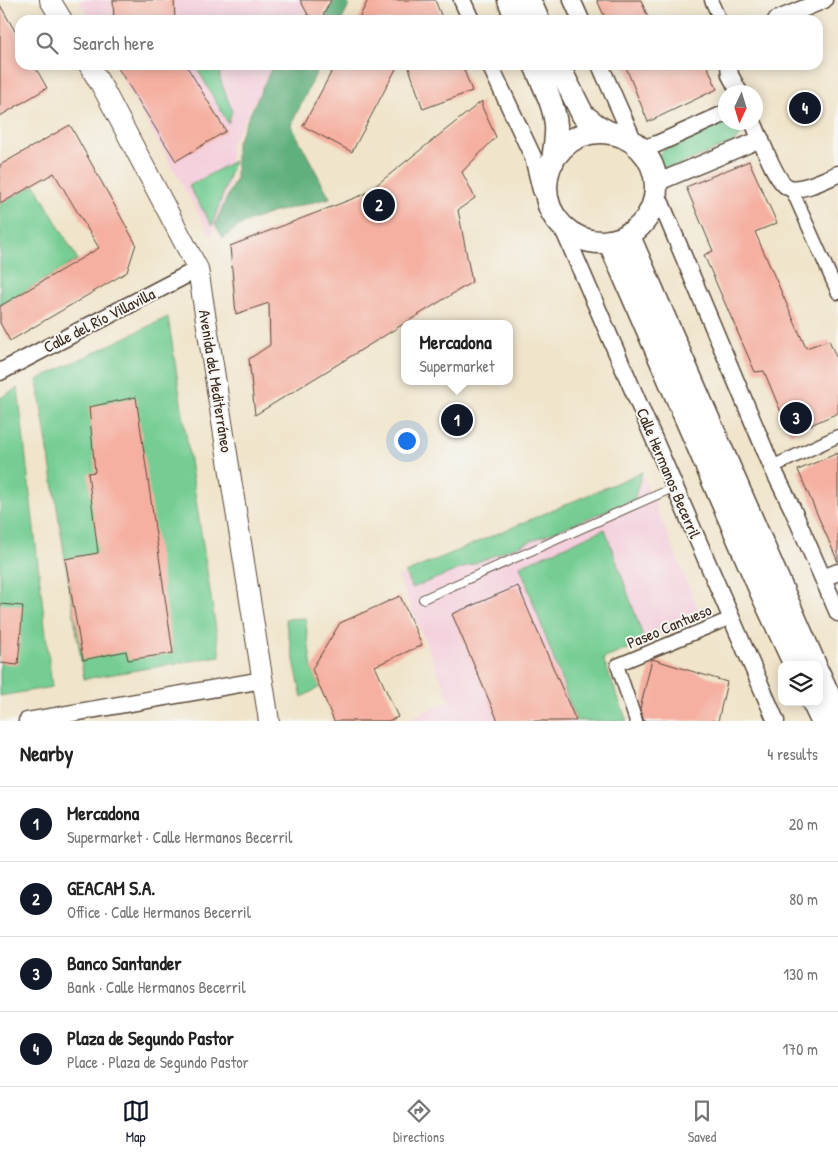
<!DOCTYPE html>
<meta charset="utf-8">
<style>
:root{--surface:#fff;--page:#f6f6f6;--text:#222;--muted:#767676;--line:#e0e0e0;--accent:#111827}
body{margin:0;font-family:"Patrick Hand",sans-serif;background:var(--page);color:var(--text)}
.controls{position:absolute;right:15px;bottom:15px;display:grid;overflow:hidden;border-radius:10px;box-shadow:0 2px 12px #0003}
.controls button{width:45px;height:45px;display:grid;place-items:center;padding:0;border:0;border-bottom:1px solid var(--line);background:var(--surface);color:var(--text);font:25px sans-serif}
.compass{position:absolute;left:718px;top:85px;width:45px;height:45px;border-radius:50%;background:var(--surface);box-shadow:0 2px 12px #0003;rotate:184deg}
.you{position:absolute;left:406px;top:440px;width:18px;height:18px;margin:-12px;border:4px solid #fff;border-radius:50%;background:#1a73e8;box-shadow:0 0 0 8px #1a73e833}
.badge{display:grid;place-items:center;width:32px;height:32px;border-radius:50%;background:var(--accent);color:#fff;font-size:16px;font-weight:700}
.pin{position:absolute;translate:-50% -50%;border:2px solid #fff;box-shadow:0 1px 5px #0006}
.popup{position:absolute;left:401px;top:320px;width:112px;height:65px;box-sizing:border-box;display:grid;place-content:center;border-radius:10px;background:var(--surface);filter:drop-shadow(0 1px 4px #0005);font-size:16px;white-space:nowrap;color:var(--muted)}
.popup b{font-size:19px;color:var(--text)}
.popup::after{content:'';position:absolute;left:50%;top:100%;margin-left:-10px;border:10px solid transparent;border-top-color:var(--surface)}
.list{margin:0;padding:0;list-style:none}
h2{display:flex;justify-content:space-between;align-items:center;height:65px;margin:0;padding:0 20px;font-size:21px}
h2 small{font-size:16px;font-weight:400;color:var(--muted)}
.list li{display:grid;grid-template-columns:32px 1fr auto;gap:15px;align-items:center;box-sizing:border-box;height:75px;padding:0 20px;border-top:1px solid var(--line)}
.list b{display:block;font-size:19px;white-space:nowrap}
.list p{margin:0;font-size:16px;white-space:nowrap;color:var(--muted)}
.list em{font-size:16px;font-style:normal;color:var(--muted)}
.icon{flex:none;width:28px;height:28px;fill:none;stroke:currentColor;stroke-width:2;stroke-linecap:round;stroke-linejoin:round}
.map{position:relative;flex:none;width:838px;height:721px;overflow:hidden}
.search{position:absolute;background:var(--surface);box-shadow:0 2px 12px #0003;left:15px;right:15px;top:15px;height:55px;display:flex;align-items:center;gap:12px;box-sizing:border-box;padding:0 18px;border-radius:15px;color:var(--muted);font-size:19px}
.sheet{height:365px;background:var(--surface)}
nav{display:flex;justify-content:space-around;align-items:center;box-sizing:border-box;height:70px;border-top:1px solid var(--line);background:var(--surface);font-size:14px;color:var(--muted)}
nav a{display:grid;justify-items:center;gap:2px}
nav .on{color:var(--accent)}
.map>svg:first-child{display:block}
</style>
<div class="map">
<svg width="838" height="721" viewBox="0 0 838 721">
<rect width="100%" height="100%" fill="#f6f6f2"/>
<filter id="ink" filterUnits="userSpaceOnUse"><feTurbulence type="fractalNoise" baseFrequency=".02" numOctaves="2"/><feDisplacementMap in="SourceGraphic" scale="10" xChannelSelector="R" yChannelSelector="G"/><feConvolveMatrix kernelMatrix="1 2 1 2 8 2 1 2 1" color-interpolation-filters="sRGB"/></filter>
<filter id="wash" filterUnits="userSpaceOnUse"><feTurbulence type="fractalNoise" baseFrequency=".0096" numOctaves="4" result="noise"/><feDisplacementMap in="SourceGraphic" scale="20" xChannelSelector="R" yChannelSelector="G"/><feGaussianBlur stdDeviation="1.12" result="paint"/><feColorMatrix in="noise" values="0 0 0 0 0 0 0 0 0 0 0 0 0 0 0 0 0 1.4 0 .05"/><feComposite in="paint" operator="in"/></filter>
<g filter="url(#wash)">
<rect width="100%" height="100%" fill="#f0e4ca"/>
<path fill="#f4cfdc" d="M79 0H331L321 20H90Z
M115 65H275L230 146V184L211 236Z
M642 472 702 618 603 659 627 721H405L450 701 398 577 505 532Z"/>
<path fill="#75cd93" stroke="#587c58" d="M195 65H219L220 79 232 111 228 123Z
M725 122 745 123 747 127 735 141 668 170 657 163V156L666 148Z
M234 161 212 226 189 186Z
M35 185 78 260 0 306V204Z
M168 317 220 656 84 679 37 380Z
M18 388 52 687 0 696V398Z
M642 472 634 500 412 588 405 573Z
M605 529 645 642 603 659 627 721H576L520 566Z
M305 618 312 669 320 687 302 697 285 619Z"/>
<path fill="#60b07d" stroke="#4e6d4e" d="M335 0H347L349 5 342 20H324Z
M273 65H320L291 125 330 198 271 213 242 224 223 238 215 224 236 178V144Z"/>
<g id="blocks">
<path fill="#f5b0a1" d="M113 0H174L175 20H114Z
M300 0H331L321 20H311Z
M368 0H435L443 20H358Z
M597 0H641L649 20H606Z
M0 5 20 40V65H34L47 88 0 116Z
M116 65H186L226 131 176 161Z
M335 65H398L352 152 303 126Z
M408 65H462L472 91 423 109Z
M625 65H707L717 89 648 122Z
M482 101V107L496 137 462 172 475 198 458 210 472 282 255 415 249 359 270 345 269 303 236 314 230 246 365 194Z
M70 125 136 244 127 272 10 341 0 323V306L99 248 54 173 0 204V165Z
M749 161 777 223 755 232 806 348 829 340 838 362V413L790 434 764 371 755 372 704 255 713 251 686 187Z
M136 397 173 653 128 660 126 651 83 660 65 559 98 553 88 473 95 472 89 407Z
M838 453V562L798 470Z
M518 586 576 721H498L452 614Z
M400 596 422 645 375 666 398 717 388 721H334L312 669 340 623Z
M0 604 23 606 18 665 0 663Z
M652 659 727 682 718 721H644L640 709Z"/>
</g>
</g>
<g filter="url(#ink)">
<use href="#blocks" fill-opacity="0" stroke="#564638" stroke-width="1"/>
<g fill="none" stroke-linecap="round" stroke-linejoin="round">
<g stroke="#564638" stroke-width="10">
<path id="service" d="M423 599 675 487"/>
</g>
<g stroke="#564638" stroke-width="15">
<path id="pedestrian" d="M711 0 720 20
M791 188 838 293
M772 467 838 436
M636 721 617 665 731 618"/>
</g>
<g stroke="#564638" stroke-width="19">
<path id="minor" d="M462 0 471 20
M572 0 581 20
M776 20 824 0
M490 65 533 157 541 190 548 198
M600 65 635 144 647 147 657 144 726 113
M729 65 730 75 739 92
M753 122C760 136 776 185 790 188 803 191 826 179 838 174
M656 183 761 139
M656 191 772 467 792 508 838 613
M561 224 776 721
M0 372 198 269
M823 578 838 572
M27 721 263 680"/>
</g>
<g stroke="#564638" stroke-width="22">
<path id="tertiary" d="M50 0 62 20
M89 65 104 90 198 269 269 721"/>
</g>
<g stroke="#564638" stroke-width="25">
<path id="secondary" d="M509 0 517 20
M529 0 538 20
M535 65C543 84 554 104 556 125 557 136 554 150 553 161
M558 65 583 115 597 126 610 133
M546 187a55 55 0 1 1 110 0a55 55 0 1 1-110 0Z
M628 234 815 665
M609 241 763 596 795 665
M819 674 838 716
M813 702 822 721"/>
</g>
<use href="#service" stroke="#fff" stroke-width="8"/>
<use href="#pedestrian" stroke="#fff" stroke-width="12"/>
<use href="#minor" stroke="#fff" stroke-width="16"/>
<use href="#tertiary" stroke="#fff" stroke-width="20"/>
<use href="#secondary" stroke="#fff" stroke-width="22"/>
</g>
</g>
<g text-anchor="middle" stroke-width="4" stroke-linejoin="round" paint-order="stroke">
<g font-size="16" fill="#3b2a1e" stroke="#f6f6f2">
<text transform="translate(99 320) rotate(-27)" y="6">Calle del Río Villavilla</text>
<text transform="translate(216 381) rotate(81)" y="6">Avenida del Mediterráneo</text>
<text transform="translate(669 473) rotate(67)" y="6">Calle Hermanos Becerril</text>
<text transform="translate(669 626) rotate(-23)" y="6">Paseo Cantueso</text>
</g>
</g>
</svg>
<div class="controls">
<button><svg class="icon" aria-label="layers" viewBox="0 0 24 24"><path d="M12 4l9 5-9 5-9-5zM3 14l9 5 9-5"/></svg></button>
</div>
<svg class="compass" viewBox="-18 -18 36 36"><path d="M0-13l5 13h-10z" fill="#e53935"/><path d="M0 13l5-13h-10z" fill="#767676"/></svg>
<div class="you"></div>
<div class="pin badge" style="left:457px;top:420px">1</div>
<div class="popup"><b>Mercadona</b>Supermarket</div>
<div class="pin badge" style="left:379px;top:205px">2</div>
<div class="pin badge" style="left:796px;top:418px">3</div>
<div class="pin badge" style="left:805px;top:108px">4</div>
<div class="search"><svg class="icon" aria-label="search" viewBox="0 0 24 24"><circle cx="10" cy="10" r="6"/><path d="M15 15l6 6"/></svg>Search here</div>
</div>
<section class="sheet">
<h2>Nearby<small>4 results</small></h2>
<ul class="list">
<li><span class="badge">1</span><div><b>Mercadona</b><p>Supermarket · Calle Hermanos Becerril</p></div><em>20 m</em></li>
<li><span class="badge">2</span><div><b>GEACAM S.A.</b><p>Office · Calle Hermanos Becerril</p></div><em>80 m</em></li>
<li><span class="badge">3</span><div><b>Banco Santander</b><p>Bank · Calle Hermanos Becerril</p></div><em>130 m</em></li>
<li><span class="badge">4</span><div><b>Plaza de Segundo Pastor</b><p>Place · Plaza de Segundo Pastor</p></div><em>170 m</em></li>
</ul>
</section>
<nav>
<a class="on"><svg class="icon" aria-label="map" viewBox="0 0 24 24"><path d="M3 6l6-2 6 2 6-2v14l-6 2-6-2-6 2zM9 4v14M15 6v14"/></svg>Map</a>
<a><svg class="icon" aria-label="directions" viewBox="0 0 24 24"><path d="M12 3l9 9-9 9-9-9zM9 14v-3h6M13 9l2 2-2 2"/></svg>Directions</a>
<a><svg class="icon" aria-label="saved" viewBox="0 0 24 24"><path d="M7 4h10v16l-5-4-5 4z"/></svg>Saved</a>
</nav>
